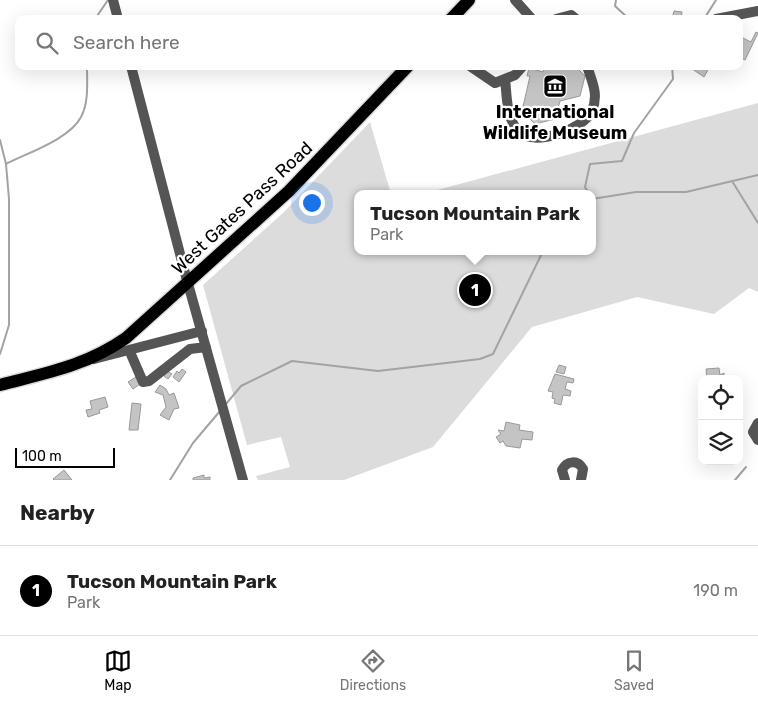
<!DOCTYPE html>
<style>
:root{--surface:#fff;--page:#f6f6f6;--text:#222;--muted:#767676;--line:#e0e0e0;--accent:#000}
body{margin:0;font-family:Rubik,sans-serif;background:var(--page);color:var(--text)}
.controls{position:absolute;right:15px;bottom:15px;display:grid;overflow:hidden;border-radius:10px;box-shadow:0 5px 20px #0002}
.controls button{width:45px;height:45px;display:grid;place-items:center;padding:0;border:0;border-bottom:1px solid var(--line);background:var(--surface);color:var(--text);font:25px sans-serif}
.scale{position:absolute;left:15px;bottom:12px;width:100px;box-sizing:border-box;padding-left:5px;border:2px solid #000;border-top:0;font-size:14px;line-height:18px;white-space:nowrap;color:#000;-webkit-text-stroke:4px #fff;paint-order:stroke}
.you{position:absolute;left:311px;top:202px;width:18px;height:18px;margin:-12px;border:4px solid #fff;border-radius:50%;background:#1a73e8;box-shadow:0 0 0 8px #1a73e833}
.badge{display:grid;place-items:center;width:32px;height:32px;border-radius:50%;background:var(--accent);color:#fff;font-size:16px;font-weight:700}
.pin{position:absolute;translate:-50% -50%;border:2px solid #fff;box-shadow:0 1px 5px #0006}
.popup{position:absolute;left:354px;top:190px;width:242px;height:65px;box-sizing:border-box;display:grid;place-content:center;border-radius:10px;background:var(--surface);filter:drop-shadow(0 1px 4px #0005);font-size:16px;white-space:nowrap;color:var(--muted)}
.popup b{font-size:19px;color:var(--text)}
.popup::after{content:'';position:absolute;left:50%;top:100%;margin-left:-10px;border:10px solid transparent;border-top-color:var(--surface)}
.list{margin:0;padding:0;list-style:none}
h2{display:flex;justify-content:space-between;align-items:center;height:65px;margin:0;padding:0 20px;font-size:21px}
h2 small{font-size:16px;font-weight:400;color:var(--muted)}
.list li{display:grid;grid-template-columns:32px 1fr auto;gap:15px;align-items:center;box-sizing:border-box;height:90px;padding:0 20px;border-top:1px solid var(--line)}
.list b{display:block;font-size:19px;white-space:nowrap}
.list p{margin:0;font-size:16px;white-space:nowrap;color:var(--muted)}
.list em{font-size:16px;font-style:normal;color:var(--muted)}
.icon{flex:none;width:28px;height:28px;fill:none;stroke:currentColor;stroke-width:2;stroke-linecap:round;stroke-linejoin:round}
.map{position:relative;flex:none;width:758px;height:480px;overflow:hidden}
.search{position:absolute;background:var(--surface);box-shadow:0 5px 20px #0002;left:15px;right:15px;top:15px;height:55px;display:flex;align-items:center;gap:12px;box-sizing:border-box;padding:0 18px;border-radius:10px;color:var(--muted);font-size:19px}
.sheet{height:155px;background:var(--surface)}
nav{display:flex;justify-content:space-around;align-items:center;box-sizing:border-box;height:70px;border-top:1px solid var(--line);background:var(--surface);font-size:14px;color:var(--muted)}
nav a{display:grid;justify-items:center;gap:2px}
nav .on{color:var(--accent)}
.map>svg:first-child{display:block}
</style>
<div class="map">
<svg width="758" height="480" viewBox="0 0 758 480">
<rect width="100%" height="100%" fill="#fff"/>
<path fill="#dcdcdc" d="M758 103V292L749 288 714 314 637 297 532 327 433 447 344 480H258L256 476 290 467 281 437 247 445 203 285 283 213 370 122 391 194H358V251H592V194H423Z"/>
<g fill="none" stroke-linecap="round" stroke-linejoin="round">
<path stroke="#a3a3a3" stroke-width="2" d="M616 0 615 6 629 19
M95 19 108 0
M704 19 716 0
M0 140 6 164 9 199V325L0 354
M6 164C27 153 70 139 81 117 89 103 87 81 87 66
M732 181 758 223
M589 194 585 187 590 164 622 161 634 133 673 79 672 66
M592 199 636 192H686L758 175
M226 404 241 386 292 361 378 371 480 359 493 354 543 251
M170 480 193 443 220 411
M735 480 746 467"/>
</g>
<path fill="#c4c4c4" stroke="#999" d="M674 11 682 12 681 19H672Z
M756 32 758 33 745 60 739 57V36L751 42Z
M545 66H575L585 76 580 96 560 101 555 119 535 124 522 111 530 76H527L529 68 543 72Z
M688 66H709V68L704 77Z
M559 365 566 367 564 374 556 372Z
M719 368 720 375 724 373V379H707L706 369Z
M182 369 186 372 179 382 173 377 177 371 179 373Z
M167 371 172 374 168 379 164 376Z
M555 374 574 379 573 383 567 382 565 389 571 391 570 396 563 395 561 405 554 403 555 399 552 398 553 392 548 391Z
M136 377 140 384 133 389 128 382Z
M160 385 166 389 169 395 174 393 179 408 174 409 169 420 160 415 166 407 163 395 155 392Z
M105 397 108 407 99 410 100 413 88 417 86 410 92 409 90 401Z
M132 403 141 404 138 430H129Z
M506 422 520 425 519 430 533 432 532 440 522 439 520 448 506 446 503 441 500 443 496 437 501 434 498 430 504 431Z
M64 470 72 480H54L53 479Z
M204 475V478L210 477V480H193V478Z"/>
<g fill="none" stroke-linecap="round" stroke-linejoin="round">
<g stroke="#dbdbdb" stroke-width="15">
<path id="major" d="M451 19 469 0
M0 385C46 373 86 366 126 338L289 191 408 66"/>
</g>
<path stroke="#555" stroke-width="10" d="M113 0 118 19
M515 0 532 19
M556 19 571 15 576 19
M716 19 758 11
M131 66 185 273 243 480
M470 66 495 83 515 75 523 66
M505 79C507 96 506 117 518 131 533 148 584 129 592 111 599 94 592 82 587 66
M130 352 143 382 149 381 190 349 206 347
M94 359 202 331
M758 423 753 432 758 440
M565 480 562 470C567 460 578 460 583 469L581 480"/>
<use href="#major" stroke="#000" stroke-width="12"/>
</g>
<defs>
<g id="museum-square" transform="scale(1.25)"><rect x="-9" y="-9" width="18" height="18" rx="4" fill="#000" stroke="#fff"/><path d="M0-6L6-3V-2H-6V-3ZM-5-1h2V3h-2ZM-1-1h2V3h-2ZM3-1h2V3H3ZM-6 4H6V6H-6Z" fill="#fff"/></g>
</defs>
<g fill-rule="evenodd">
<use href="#museum-square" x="555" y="86"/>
</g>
<g text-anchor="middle" stroke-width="4.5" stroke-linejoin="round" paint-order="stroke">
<g font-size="18" font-weight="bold" fill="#000" stroke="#fff">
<text x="555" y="118">International<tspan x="555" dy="21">Wildlife Museum</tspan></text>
</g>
<g font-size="18" fill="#000" stroke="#fff">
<text transform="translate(242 208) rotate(-43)" y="6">West Gates Pass Road</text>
</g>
</g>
</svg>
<div class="controls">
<button><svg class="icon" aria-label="locate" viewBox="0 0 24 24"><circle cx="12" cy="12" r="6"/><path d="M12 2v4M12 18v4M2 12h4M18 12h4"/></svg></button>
<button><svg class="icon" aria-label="layers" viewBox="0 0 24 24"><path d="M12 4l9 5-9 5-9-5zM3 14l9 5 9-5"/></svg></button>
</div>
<div class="scale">100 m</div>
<div class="you"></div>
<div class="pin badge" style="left:475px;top:290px">1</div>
<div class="popup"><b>Tucson Mountain Park</b>Park</div>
<div class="search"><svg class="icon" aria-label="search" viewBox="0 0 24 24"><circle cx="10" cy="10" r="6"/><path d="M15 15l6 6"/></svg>Search here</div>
</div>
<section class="sheet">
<h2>Nearby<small></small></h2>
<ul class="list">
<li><span class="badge">1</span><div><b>Tucson Mountain Park</b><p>Park</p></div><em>190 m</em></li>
</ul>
</section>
<nav>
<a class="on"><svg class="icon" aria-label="map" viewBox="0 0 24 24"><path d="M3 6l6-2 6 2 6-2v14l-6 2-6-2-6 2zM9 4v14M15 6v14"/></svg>Map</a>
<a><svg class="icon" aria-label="directions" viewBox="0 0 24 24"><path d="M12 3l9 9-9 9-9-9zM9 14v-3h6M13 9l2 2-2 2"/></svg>Directions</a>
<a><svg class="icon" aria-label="saved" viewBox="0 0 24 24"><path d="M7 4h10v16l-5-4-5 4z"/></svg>Saved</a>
</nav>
